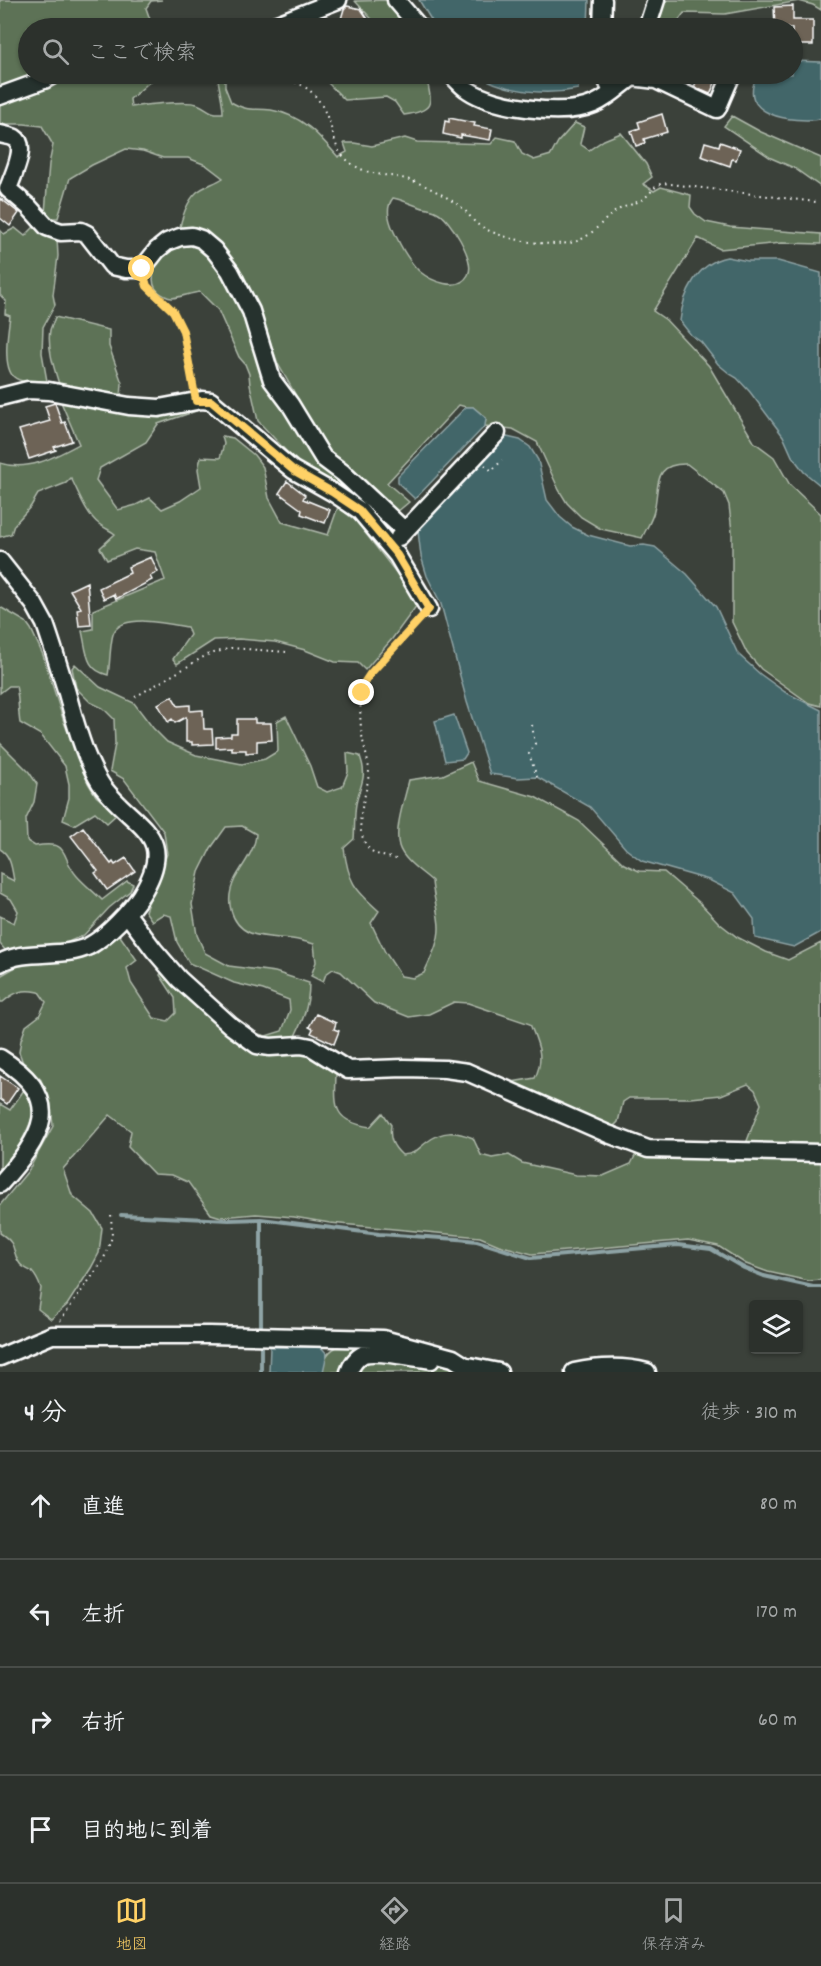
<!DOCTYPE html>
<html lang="ja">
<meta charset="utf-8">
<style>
:root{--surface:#2c312c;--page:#343934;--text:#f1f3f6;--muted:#a6a9a9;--line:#484c48;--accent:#ffd166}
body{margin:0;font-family:Dekko,"Klee One",sans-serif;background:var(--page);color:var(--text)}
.controls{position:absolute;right:18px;bottom:18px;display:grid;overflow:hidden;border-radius:6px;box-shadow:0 2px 4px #0004}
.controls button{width:54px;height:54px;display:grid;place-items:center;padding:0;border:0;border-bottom:2px solid var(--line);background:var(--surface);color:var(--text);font:30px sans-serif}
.stop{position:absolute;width:18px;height:18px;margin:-14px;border:4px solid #ffd166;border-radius:50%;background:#fff}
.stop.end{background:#ffd166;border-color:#fff;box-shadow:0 2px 6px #0008}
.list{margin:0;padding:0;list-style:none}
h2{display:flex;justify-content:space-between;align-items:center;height:78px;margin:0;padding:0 24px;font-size:26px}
h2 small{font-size:20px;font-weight:400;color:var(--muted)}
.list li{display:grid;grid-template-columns:39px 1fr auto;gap:18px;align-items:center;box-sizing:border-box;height:108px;padding:0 24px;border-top:2px solid var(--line)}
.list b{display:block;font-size:22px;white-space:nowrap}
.list em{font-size:20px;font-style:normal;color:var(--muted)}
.icon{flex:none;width:33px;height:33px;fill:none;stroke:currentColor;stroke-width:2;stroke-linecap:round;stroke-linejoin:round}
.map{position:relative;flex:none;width:821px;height:1372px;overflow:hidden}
.search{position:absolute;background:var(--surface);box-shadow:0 2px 4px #0004;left:18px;right:18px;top:18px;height:66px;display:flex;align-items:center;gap:15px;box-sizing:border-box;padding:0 21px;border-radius:33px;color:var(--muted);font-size:22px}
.sheet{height:510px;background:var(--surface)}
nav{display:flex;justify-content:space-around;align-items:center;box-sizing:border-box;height:84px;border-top:2px solid var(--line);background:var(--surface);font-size:16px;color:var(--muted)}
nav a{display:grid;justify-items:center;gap:3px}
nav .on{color:var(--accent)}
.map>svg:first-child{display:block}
</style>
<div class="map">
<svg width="821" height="1372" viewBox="0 0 821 1372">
<rect width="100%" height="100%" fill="#3b413a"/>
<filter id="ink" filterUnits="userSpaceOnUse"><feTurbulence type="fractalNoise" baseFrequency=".0167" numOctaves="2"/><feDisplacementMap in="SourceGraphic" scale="12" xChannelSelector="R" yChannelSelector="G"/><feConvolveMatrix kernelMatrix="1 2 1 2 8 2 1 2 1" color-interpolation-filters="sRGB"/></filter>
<g filter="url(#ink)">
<path fill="#5d7256" stroke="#aeb8aa" stroke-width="1.5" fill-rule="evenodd" d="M0 0H162L151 1 146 8 153 28H28V74H43L0 89Z
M387 0 412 28H380L355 1Z
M668 0H821V10L813 5 799 1 725 14 684 13 673 28H657L655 18 660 4Z
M72 74H153L154 78 130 99 131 107C144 105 186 100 197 104 209 108 207 114 223 113 223 101 219 90 218 78H225V87L231 102C248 112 253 108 271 110 302 115 319 135 338 157L347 152 344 143H354L372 146 405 138 417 142 491 144 497 137 515 141 522 154 534 160 551 155 558 142 575 123 584 127 580 144 589 150 604 140 621 133 646 164 652 177 643 184 654 191 661 187 691 195 690 207 695 214 706 222 730 227 821 234V244L782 243 720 249 698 238 653 311 666 320 709 366 754 442 774 457 790 485 821 514V706L809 703 761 669 747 653 732 622V532L729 505 724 493 687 464C652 463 660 485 654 511 652 520 646 529 642 538L601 529 581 517 567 503 559 490 537 442 513 429 485 426 486 418 473 407H466L459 405 387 483 409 502 397 512 325 446 278 364 260 314 242 272 222 245 196 231 179 232C181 219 187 201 197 192 204 186 216 183 223 178L206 165 188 158H163L143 151 126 149 92 165 70 178 58 218H52L45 213 49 164 53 145 42 126 24 124H3L0 128V104L51 85ZM393 198C403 200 410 204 420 207 425 209 432 209 437 212 450 218 476 261 468 275 458 293 431 281 419 271 409 261 402 249 396 236 390 224 384 209 393 198Z
M319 74H354L360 80 370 74H426C430 100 439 110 404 115L395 102 386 97 345 100Z
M732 116 761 132 821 158V187L794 168 771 158 724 126Z
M35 226 57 238 58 256 53 295 55 305 43 327 42 353 47 381C38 381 22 384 14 377 2 367 8 330 10 316L5 314 6 301 0 295V230L4 234 15 228 25 236Z
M183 243 198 245 213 257 244 313 267 379 396 531 394 535 389 536 301 467 258 421 250 385 249 374 245 364 239 357 218 310 200 292C191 293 181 297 172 298 168 298 167 297 163 295 143 285 158 259 168 246Z
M55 317 109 330V346L122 383 121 398 59 384C54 368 47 347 50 330 51 326 54 321 55 317Z
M61 402 193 406 196 411 158 424 146 442 100 468 96 480 118 510 136 505 150 498 162 509 180 501 201 487 198 469 201 457 220 458 224 444 222 436 233 438 254 455 263 467 269 498 282 522 328 535 338 507 356 521 412 593 417 605 392 639 365 670 358 663 335 662 305 650 275 642 239 639 214 640 177 664 173 659 190 635 187 627C171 624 124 613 114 632 110 638 110 666 108 675 85 670 87 652 82 631L93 629V610L165 580 155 552 135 549 107 560 100 548 115 534C110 530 104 528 99 524 86 514 79 493 71 478L66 483 38 494 31 506 14 525 11 534 0 537V463C28 472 55 457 79 444Z
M0 607 26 622 31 629 43 655 64 722 88 783 96 796 117 814 107 823 95 812 74 825 63 820 69 798V784L65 766 41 735 20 723C18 711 19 699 16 686H9L0 693Z
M75 664 100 687 134 703 153 728 167 742 196 755 242 764 265 759 278 751 277 721 286 716 310 766 317 787 327 792 342 787 348 772 347 753 360 756C368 778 360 784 356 804 354 815 355 828 354 839L344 848C348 881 354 889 379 911L371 923 385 952 401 976 413 978 424 973C430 959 439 944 439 928 439 914 433 896 432 881 422 872 403 860 399 846 394 828 405 798 409 780L443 775 471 762 479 781 535 797 579 821 624 864 639 871 664 872 700 903 719 923 737 937 766 952 788 960 821 943V1280L809 1281 768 1272 746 1264 718 1246 688 1240 532 1254 499 1245 480 1237 330 1223 294 1217 256 1214 221 1217 211 1214 188 1182 172 1175 154 1174 128 1147 131 1131 110 1115 63 1169 72 1195 93 1213 102 1228 99 1253 91 1268 67 1305 51 1319 38 1309 41 1288C39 1283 36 1276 32 1272 28 1269 23 1268 20 1264 10 1251 20 1246 0 1233V1205L28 1171 53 1126 51 1108 41 1080 23 1063 19 1052 21 1040 26 1026 39 1016 46 1002 39 992C23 989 16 991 3 1002H0V976L21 964 41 960 80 958 96 954 118 933 137 960 127 968 131 983 154 1018 168 1021 176 1013 175 998 160 975 164 968 251 1032 266 1036 282 1031 290 1010 289 1000 263 990 234 983 189 963 177 942 171 916 163 914 152 921 145 911 167 854 164 832 124 779 110 771 115 744 114 719 103 708 90 702 76 688 72 668ZM242 826 256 834C255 851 243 864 235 879 230 889 228 899 231 910 239 940 267 936 292 939 299 940 307 942 314 944L316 962 311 976 323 982 326 974 333 969 341 972 374 1003 409 1017 429 1014 454 1002 468 1003 530 1024C538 1044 545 1057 535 1078L512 1082 510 1087 612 1128 618 1122 623 1102 629 1098H691L721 1095 748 1084 755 1090 761 1104 742 1154 637 1152 631 1164 603 1176 576 1175 522 1163 509 1155 492 1158 481 1155 473 1138C455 1131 443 1130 427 1142 416 1150 416 1154 402 1155 392 1146 389 1138 391 1125L383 1113 370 1127C332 1121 335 1106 336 1074L307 1052 288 1050C300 1026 309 1011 309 983L275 972 229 966 205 953 197 935 192 904 199 872 211 848 226 827Z
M0 743 29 772 37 784 34 802 26 819 27 841 35 846C72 840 59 856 77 876 84 884 94 892 102 900L127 881 133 884 130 891 109 908 84 935 66 943 6 951 0 944V916L14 923 18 911 11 899 0 893V874L14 881C12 870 11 855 0 849Z
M24 1090 35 1109C27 1135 18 1150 0 1171V1104L10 1110Z
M349 1342 380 1343 475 1372H323C322 1354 333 1347 349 1342Z"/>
<path fill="#436669" stroke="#8ea3a5" stroke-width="1.5" d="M419 0H589L588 28H436Z
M793 61 821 62V119C793 123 734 116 758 74H792Z
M476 74H591L592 77 578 80V89C545 96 505 92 476 74Z
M727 257 748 261H778L821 273V486L804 472 792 456 783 436 750 392 737 378 730 374 718 364 701 342 691 335 680 321C683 293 697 263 727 257Z
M466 407H473L486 418 485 426 415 499 398 483V476Z
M507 437 520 440 530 447 538 460 547 500 560 517 572 527 588 535 630 546 644 545 655 547 687 574 716 607 738 654 760 674 785 692 821 710V932L794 947 755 938 754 919 735 893 709 880 642 861 626 849 590 807 537 777 518 778 490 774 467 702 441 604 427 576 421 556 418 531 458 482 499 441Z
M454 715 467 753 463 759 445 761 435 721Z
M270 1347H321L327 1354 323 1372H269Z"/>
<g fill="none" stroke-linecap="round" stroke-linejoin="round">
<path stroke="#8ea3a5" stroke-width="4" d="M121 1215 229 1220 261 1219 379 1234 458 1239 477 1241 531 1258 678 1245 711 1249 744 1268 764 1276 813 1287H821
M261 1328V1219
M261 1372V1343"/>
</g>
<path fill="#6d6357" stroke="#fff" stroke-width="1.5" d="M347 6 361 9 374 28H330L341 19 344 9Z
M793 6V20H813V45H792V28H775L774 7Z
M700 74H719L710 94 694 87Z
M662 114 667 132 644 139 645 143 636 146 631 131 640 128 638 122Z
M449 118 475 123 474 126 492 129 490 140 461 135V138L443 134 445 121 449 122Z
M705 142 719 146 720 142 740 149 736 160 732 159 730 166 701 156Z
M0 198 19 213 10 226 0 218Z
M55 403 62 423 65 422 72 441 54 447 56 450 29 459 19 430 50 421 45 406Z
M287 481 305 495 303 499 330 510 325 523 301 514 302 510 279 493Z
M151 557 158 572 150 576 152 580 116 599 114 594 104 599 99 588 130 573 128 567Z
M87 582 91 625 79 626 77 609 81 608 70 590Z
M172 696 178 706 190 705V711L203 710 204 729H212L213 744 192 745V742H186V717L175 723 172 719 168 722 158 704Z
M237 719H255V723H271L272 740 257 741V752L246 753V750H232V747L216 748V737L231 736V733H237Z
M83 827 111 864 113 862 115 865 126 858 135 871 107 890 95 873 98 871 71 836Z
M316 1014 336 1023 334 1029 339 1031 334 1044 311 1033 313 1029 309 1027Z
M0 1076 18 1088 7 1104 0 1099Z"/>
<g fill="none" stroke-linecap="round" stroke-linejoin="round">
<g stroke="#fff" stroke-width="21">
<path id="minor" d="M396 0 420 28
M267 28 338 0
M602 28 603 0
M647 28 656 0
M451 74C456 79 461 86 468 90 495 108 564 117 594 104 608 98 620 86 632 77L634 74
M604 74 612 92
M632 77 656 80 717 109 732 74
M0 96 44 80 55 74
M0 134C4 135 11 136 15 138 28 146 12 177 8 189L29 207 47 227 61 232 81 231 87 234 112 266 126 269H142L157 250 167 242 180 237 192 236 201 239 214 250 230 271 251 311 272 380 290 404 323 458 343 473 405 531
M0 397 28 390 49 391 129 406 159 408 202 400 211 401 293 470 332 492 359 510 397 555 429 609
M399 537 497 433
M0 561 34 604 45 624C53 647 60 670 67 693 73 715 79 738 88 759 92 768 97 779 103 787 135 829 179 834 141 895 131 911 106 937 89 946 62 959 27 948 0 963
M127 914 154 950 179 979 231 1026 257 1045 270 1047 301 1045 311 1047 348 1070 404 1068 445 1069 467 1072 608 1134 648 1149 821 1153
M0 1058C68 1100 42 1137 0 1184
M0 1357 52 1335H209L383 1339 453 1358 464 1365 499 1372
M349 1372C351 1365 357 1357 364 1354 376 1350 417 1358 431 1360
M574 1372C598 1367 624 1366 647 1372"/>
</g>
<path stroke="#fff" stroke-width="2" stroke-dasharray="1.5 4.5" stroke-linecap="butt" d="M254 74C296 80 316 82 330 125 334 135 335 147 342 155 364 179 386 172 413 181 428 186 449 198 461 207 467 211 471 219 477 224 498 239 548 248 574 242 593 237 602 219 618 210 625 206 635 204 643 199 651 194 653 186 663 183L816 202
M146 281C150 295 166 300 174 313 187 335 189 362 193 387
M485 465 492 471 502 460
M135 697 207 655 231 648 287 652
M532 725 535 744 529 754 537 777
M396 859C385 856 374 856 367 846 351 822 369 794 369 769 368 760 365 750 363 741 359 720 358 693 370 674L419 620
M60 1321 103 1261 112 1237 111 1213"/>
<use href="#minor" stroke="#26332d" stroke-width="16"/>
</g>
</g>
<g fill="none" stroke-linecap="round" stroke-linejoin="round" filter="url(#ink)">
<path stroke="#ffd166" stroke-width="8" d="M142 269 147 286 173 311 183 331 196 401H211L293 470 332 492 359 510 397 555 429 609 370 674 364 683 362 693"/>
</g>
</svg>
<div class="controls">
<button><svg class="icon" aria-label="layers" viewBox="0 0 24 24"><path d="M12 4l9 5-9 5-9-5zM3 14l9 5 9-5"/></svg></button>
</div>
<div class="stop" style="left:142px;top:269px"></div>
<div class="stop end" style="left:362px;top:693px"></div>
<div class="search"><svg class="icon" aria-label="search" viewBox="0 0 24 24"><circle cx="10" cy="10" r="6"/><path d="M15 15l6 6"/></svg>ここで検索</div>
</div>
<section class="sheet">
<h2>4 分<small>徒歩 · 310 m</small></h2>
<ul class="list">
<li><svg class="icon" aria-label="ahead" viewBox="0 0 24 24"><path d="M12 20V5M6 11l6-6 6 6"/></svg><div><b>直進</b></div><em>80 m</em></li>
<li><svg class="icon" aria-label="left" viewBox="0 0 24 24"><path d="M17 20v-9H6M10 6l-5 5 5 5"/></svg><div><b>左折</b></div><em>170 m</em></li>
<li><svg class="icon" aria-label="right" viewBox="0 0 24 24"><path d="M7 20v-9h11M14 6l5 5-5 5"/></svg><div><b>右折</b></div><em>60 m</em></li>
<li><svg class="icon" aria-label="arrive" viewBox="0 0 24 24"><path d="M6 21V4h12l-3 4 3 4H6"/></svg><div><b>目的地に到着</b></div></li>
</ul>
</section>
<nav>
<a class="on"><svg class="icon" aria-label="map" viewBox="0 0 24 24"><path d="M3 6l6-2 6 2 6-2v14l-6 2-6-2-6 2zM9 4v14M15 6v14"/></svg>地図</a>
<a><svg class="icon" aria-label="directions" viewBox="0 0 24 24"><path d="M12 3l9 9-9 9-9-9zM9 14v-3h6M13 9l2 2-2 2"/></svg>経路</a>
<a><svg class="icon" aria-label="saved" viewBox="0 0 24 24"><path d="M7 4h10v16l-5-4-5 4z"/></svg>保存済み</a>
</nav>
